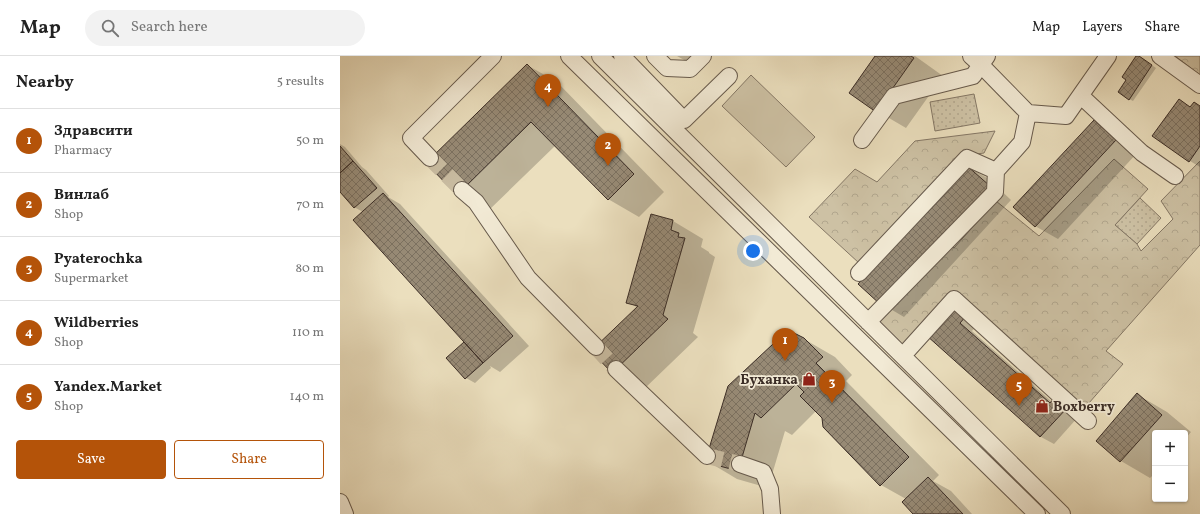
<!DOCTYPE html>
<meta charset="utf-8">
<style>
:root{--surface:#fff;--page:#f2f2f2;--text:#222;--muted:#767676;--line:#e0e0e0;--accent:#b45309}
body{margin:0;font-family:Vollkorn,serif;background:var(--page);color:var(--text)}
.controls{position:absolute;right:12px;bottom:12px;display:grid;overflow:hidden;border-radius:4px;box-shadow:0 1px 3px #0004}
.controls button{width:36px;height:36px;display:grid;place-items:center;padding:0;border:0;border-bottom:1px solid var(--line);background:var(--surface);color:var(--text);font:20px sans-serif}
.you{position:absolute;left:413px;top:195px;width:14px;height:14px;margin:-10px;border:3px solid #fff;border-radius:50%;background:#1a73e8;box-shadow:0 0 0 6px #1a73e833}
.badge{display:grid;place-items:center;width:26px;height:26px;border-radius:50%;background:var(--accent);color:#fff;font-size:13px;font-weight:700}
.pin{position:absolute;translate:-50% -33px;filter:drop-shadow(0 1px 2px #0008)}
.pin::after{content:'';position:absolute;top:21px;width:14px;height:12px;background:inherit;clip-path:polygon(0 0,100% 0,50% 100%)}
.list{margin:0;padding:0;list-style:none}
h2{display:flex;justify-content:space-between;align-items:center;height:52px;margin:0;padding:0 16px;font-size:17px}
h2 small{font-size:13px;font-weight:400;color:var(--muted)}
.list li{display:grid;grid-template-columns:26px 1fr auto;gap:12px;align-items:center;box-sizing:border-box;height:64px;padding:0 16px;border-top:1px solid var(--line)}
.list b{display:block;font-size:15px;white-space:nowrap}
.list p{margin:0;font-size:13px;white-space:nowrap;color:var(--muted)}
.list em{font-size:13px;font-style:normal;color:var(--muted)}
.actions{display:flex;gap:8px;padding:12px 16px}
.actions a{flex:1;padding:9px 0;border:1px solid var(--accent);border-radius:4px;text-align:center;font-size:14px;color:var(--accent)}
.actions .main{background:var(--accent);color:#fff}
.icon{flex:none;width:22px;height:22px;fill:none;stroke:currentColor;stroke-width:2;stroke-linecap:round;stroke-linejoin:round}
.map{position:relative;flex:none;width:860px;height:458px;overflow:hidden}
header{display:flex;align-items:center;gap:24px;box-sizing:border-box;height:56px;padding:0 20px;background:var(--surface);border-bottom:1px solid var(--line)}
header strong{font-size:19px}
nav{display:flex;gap:22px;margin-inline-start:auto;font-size:14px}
.search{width:280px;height:36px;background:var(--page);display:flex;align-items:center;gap:10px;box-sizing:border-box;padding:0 14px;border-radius:22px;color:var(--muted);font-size:15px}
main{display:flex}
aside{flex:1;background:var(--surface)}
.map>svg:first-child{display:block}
</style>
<header>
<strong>Map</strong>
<div class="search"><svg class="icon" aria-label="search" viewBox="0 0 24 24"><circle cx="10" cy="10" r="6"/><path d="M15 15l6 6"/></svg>Search here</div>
<nav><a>Map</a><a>Layers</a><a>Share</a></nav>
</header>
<main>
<aside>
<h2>Nearby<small>5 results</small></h2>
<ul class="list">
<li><span class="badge">1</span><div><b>Здравсити</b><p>Pharmacy</p></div><em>50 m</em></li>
<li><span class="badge">2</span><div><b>Винлаб</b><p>Shop</p></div><em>70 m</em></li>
<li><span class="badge">3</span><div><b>Pyaterochka</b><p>Supermarket</p></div><em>80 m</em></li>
<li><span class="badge">4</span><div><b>Wildberries</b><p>Shop</p></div><em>110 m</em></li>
<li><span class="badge">5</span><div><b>Yandex.Market</b><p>Shop</p></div><em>140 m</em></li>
</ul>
<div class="actions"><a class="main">Save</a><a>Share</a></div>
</aside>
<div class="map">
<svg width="860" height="458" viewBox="0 0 860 458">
<defs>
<pattern id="grass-dots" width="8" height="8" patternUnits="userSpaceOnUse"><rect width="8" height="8" fill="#cdc1a4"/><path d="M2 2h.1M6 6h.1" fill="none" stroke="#b1a68d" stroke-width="1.8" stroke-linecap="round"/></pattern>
<pattern id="forest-crowns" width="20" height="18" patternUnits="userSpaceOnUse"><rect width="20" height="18" fill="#cdc1a4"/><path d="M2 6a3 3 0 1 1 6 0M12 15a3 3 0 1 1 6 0" fill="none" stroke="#b1a68d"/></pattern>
<pattern id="building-cross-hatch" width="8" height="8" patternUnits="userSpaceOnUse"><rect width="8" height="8" fill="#978a75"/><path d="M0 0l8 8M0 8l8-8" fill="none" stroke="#7c7160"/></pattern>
</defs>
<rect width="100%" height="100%" fill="#ebdfbe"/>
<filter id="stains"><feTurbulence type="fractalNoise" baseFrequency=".005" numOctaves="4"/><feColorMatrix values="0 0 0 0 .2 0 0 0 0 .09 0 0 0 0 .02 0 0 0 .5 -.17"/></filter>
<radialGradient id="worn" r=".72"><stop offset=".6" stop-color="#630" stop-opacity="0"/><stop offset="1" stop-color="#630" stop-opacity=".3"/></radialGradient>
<path fill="url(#grass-dots)" stroke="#847765" d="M634 38 640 67 595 75 590 46Z
M800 142 821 162 797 188 775 169Z"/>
<path fill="url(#forest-crowns)" stroke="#847765" d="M835 0H860V19Z
M655 75 644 97 621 100 519 207 469 161 515 113 537 126 575 85Z
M774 103 808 133 775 169 797 188 801 195 833 163 821 145 860 105V189L766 295 783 308 742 355 708 337 629 267 637 256 564 290 537 265 609 187 614 192 656 145 699 180Z"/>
<path fill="#cdc1a4" stroke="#847765" d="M411 19 475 81 446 111 382 50Z"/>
<path fill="#0003" d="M337 0H365L355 10Z
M536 0H575L603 20 566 72 537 55Z
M801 2 816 12 793 45 789 43Z
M187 9 217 26 324 136 299 161 268 143 216 89 148 155 118 138Z
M839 44 851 51H860V111L850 105Z
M754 65 777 78 797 97 718 183 695 170Z
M0 88 5 91 22 111 26 114 49 140 48 141 60 148 189 290 160 316 150 310 151 312 135 327 126 322 128 290 23 156 14 151 0 135Z
M626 110 649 123 671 144 564 261 542 248Z
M312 159 333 165 363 183 361 191 369 196V197L375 201 353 277 358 281 303 334 273 316 298 252 288 246Z
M614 249 639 267 632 275 712 346 739 360 714 388 701 381 587 279Z
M464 283 495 301 512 319 506 325 599 419 593 425 611 435 632 458H574L566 443 541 429 476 355 452 379 445 375 428 432 397 423 367 405Z
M798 339 827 356 851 376 845 383V377H815V417L810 422 781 405Z"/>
<path fill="url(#building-cross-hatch)" stroke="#3b2d26" d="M535 0H571L574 2 536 56 509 37Z
M796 0H799L812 9 789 44 778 36 786 24 782 21Z
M187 8 294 118 268 144 191 66 117 139 86 107Z
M839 43 850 51 854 46 860 50V90L849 106 812 80Z
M754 64 776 84 695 171 673 151Z
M0 90 13 105 0 117Z
M13 105 37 132 14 152 0 136V117Z
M626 109 650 130 541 249 518 228Z
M43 137 173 280 143 307 13 164Z
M311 158 333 164 331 174 339 177 338 181 345 182 323 259 328 263 272 317 251 295 298 250 286 247Z
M614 247 627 259 620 267 710 347 715 341 727 352 700 381 586 279Z
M448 274 464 282 483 301 476 307 569 401 540 430 483 371 482 362 460 340 464 336 456 328 421 362 415 357 398 415 365 406 388 330Z
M124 286 143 307 125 323 106 302Z
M797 337 822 359 780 406 756 385Z
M588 421 623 458H573L562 446Z"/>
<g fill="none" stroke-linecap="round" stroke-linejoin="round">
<path stroke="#c8bba0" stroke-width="16" stroke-dasharray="16 8" stroke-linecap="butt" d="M90 102 122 134
M256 291 276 313
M367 400 400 408"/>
<g stroke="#675a4c" stroke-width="18">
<path id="minor" d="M229 0 697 458
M260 0 722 458
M282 0 344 64 389 20
M315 0 327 12 350 13 363 0
M631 0 641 9 688 57 726 60 768 0
M820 0 860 29
M741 40 802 97 835 120
M522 84 554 40 633 20 647 0
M90 102 71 82 153 0
M122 134 136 146 188 222 256 291
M519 217 627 102 656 115
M528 266 655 136 656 115 682 86 688 57
M568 294 614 243 748 365
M276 313 367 400
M400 408 423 416 430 433 432 458
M0 446 5 458"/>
</g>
<use href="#minor" stroke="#f2ead5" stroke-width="16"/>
</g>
<defs>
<g id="shop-bare" transform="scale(1.08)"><path d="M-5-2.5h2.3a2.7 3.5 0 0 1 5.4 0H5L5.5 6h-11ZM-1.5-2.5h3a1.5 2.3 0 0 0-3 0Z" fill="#8f2418" stroke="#f2ead5" stroke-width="2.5" paint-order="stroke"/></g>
</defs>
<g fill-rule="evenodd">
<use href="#shop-bare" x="469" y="323"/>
<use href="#shop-bare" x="702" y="350"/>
</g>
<g text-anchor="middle" stroke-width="3.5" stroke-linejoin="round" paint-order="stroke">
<g font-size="14" font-weight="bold" fill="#3b2d26" stroke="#f2ead5" text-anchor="end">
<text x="458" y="328">Буханка</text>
<text x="713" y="355" text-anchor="start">Boxberry</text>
</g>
</g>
<rect width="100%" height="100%" filter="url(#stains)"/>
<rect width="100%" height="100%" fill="url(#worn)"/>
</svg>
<div class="controls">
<button>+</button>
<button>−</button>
</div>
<div class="you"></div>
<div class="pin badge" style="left:445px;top:305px">1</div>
<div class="pin badge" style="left:268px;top:110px">2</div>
<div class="pin badge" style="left:492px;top:347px">3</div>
<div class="pin badge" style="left:208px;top:51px">4</div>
<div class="pin badge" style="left:679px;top:350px">5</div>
</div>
</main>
